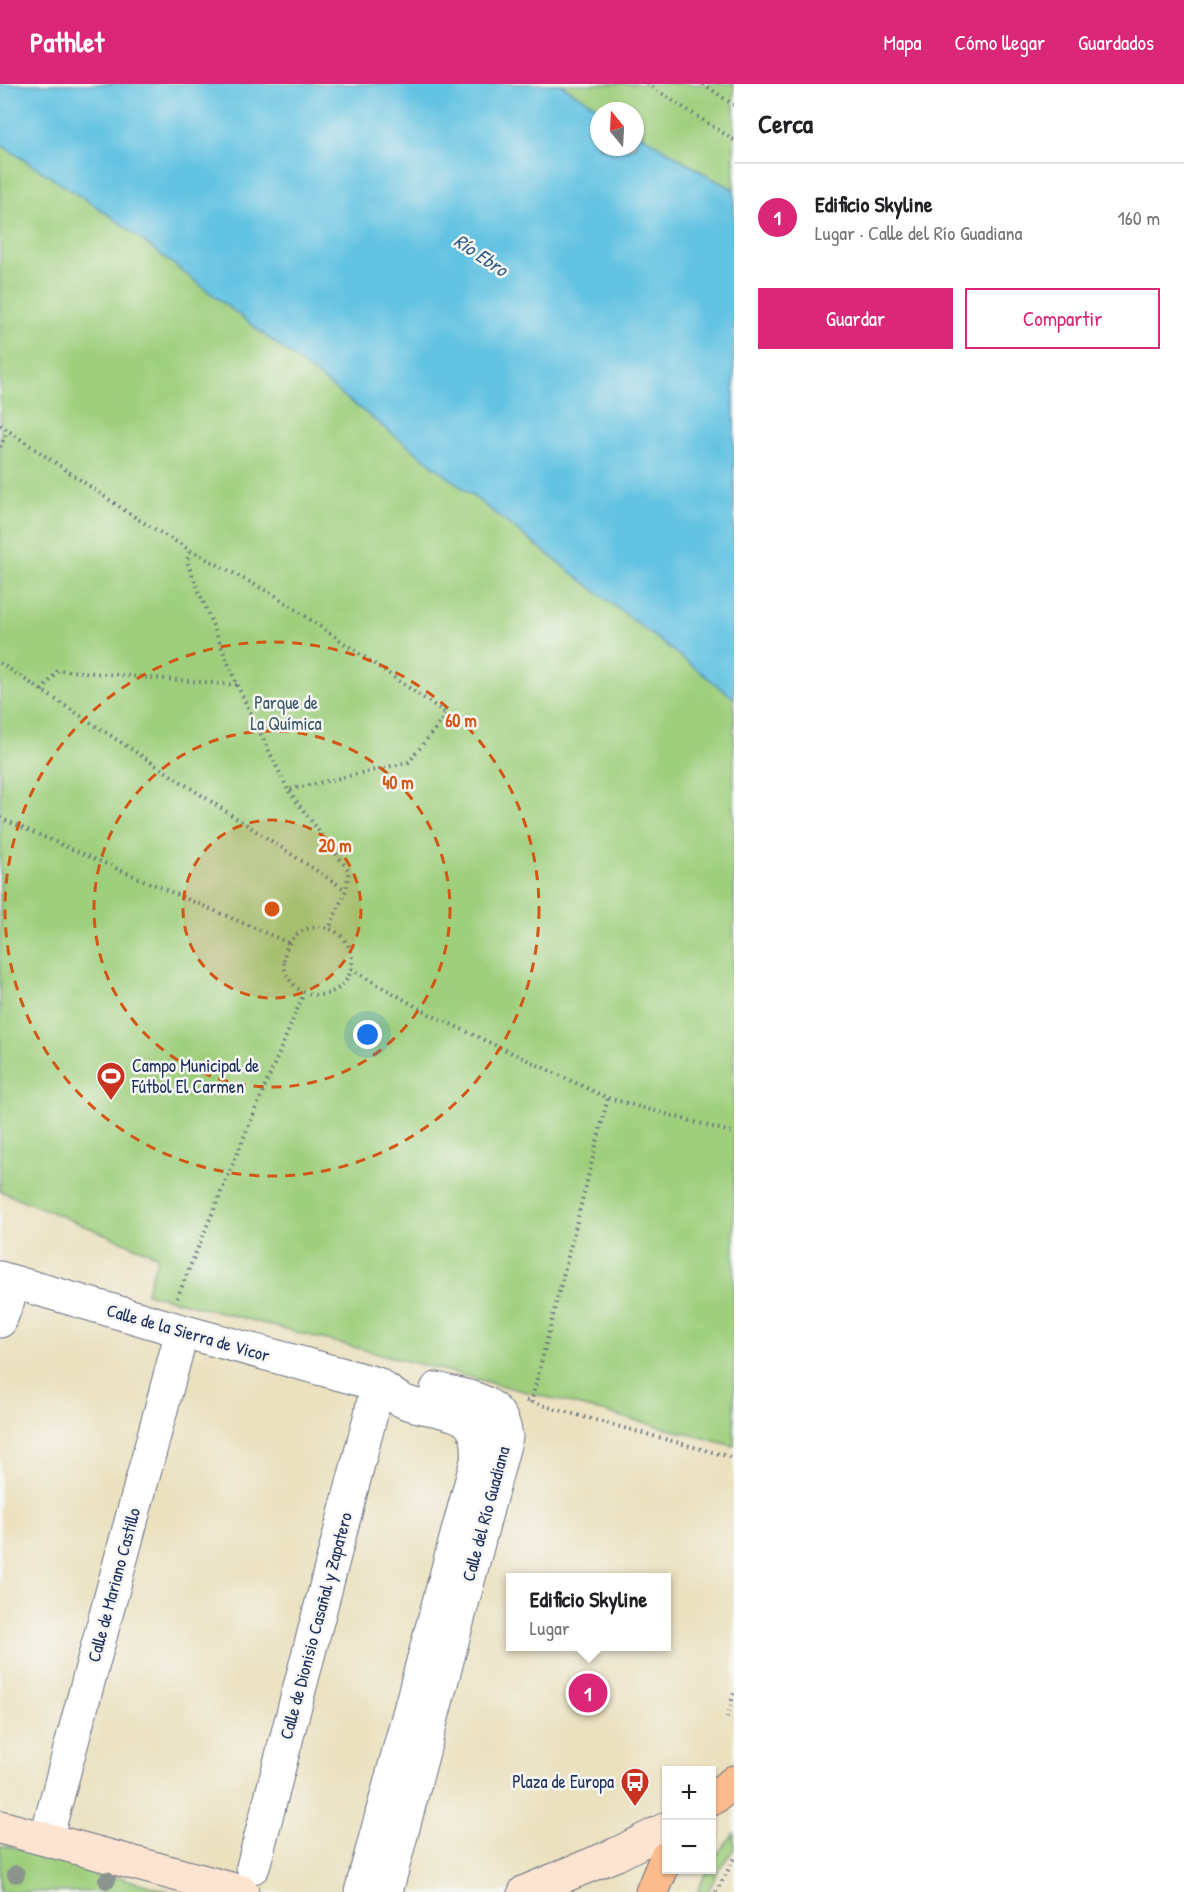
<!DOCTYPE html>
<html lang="es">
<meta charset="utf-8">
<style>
:root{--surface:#fff;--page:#f2f2f2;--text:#202124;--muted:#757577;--line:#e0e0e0;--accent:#db2777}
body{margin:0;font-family:"Patrick Hand",sans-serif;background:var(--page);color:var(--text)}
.controls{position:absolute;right:18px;bottom:18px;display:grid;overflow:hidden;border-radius:0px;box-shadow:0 2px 4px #0004}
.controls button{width:54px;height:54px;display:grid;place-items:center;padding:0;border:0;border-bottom:2px solid var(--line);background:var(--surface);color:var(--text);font:30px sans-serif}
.compass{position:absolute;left:590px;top:18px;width:54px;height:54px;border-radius:50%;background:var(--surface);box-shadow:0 2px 4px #0004;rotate:342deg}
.you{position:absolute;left:368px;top:951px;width:21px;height:21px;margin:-15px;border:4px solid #fff;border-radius:50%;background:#1a73e8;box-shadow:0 0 0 9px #1a73e833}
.badge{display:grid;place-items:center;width:39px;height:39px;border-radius:50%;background:var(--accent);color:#fff;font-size:20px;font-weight:700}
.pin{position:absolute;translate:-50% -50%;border:3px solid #fff;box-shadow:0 2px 6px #0006}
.popup{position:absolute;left:506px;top:1489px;width:165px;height:78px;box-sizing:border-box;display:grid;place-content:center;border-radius:0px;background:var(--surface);filter:drop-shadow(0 2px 4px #0005);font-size:20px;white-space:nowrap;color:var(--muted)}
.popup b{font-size:22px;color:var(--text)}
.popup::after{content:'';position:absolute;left:50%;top:100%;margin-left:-12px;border:12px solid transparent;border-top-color:var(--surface)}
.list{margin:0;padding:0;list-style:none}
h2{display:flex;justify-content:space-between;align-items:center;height:78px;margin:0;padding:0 24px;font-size:26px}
h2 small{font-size:20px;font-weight:400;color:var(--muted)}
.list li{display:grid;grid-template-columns:39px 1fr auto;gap:18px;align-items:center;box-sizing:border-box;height:108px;padding:0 24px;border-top:2px solid var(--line)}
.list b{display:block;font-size:22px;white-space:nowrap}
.list p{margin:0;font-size:20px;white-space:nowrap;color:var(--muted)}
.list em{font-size:20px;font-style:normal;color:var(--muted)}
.actions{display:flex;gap:12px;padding:18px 24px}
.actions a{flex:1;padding:14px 0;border:2px solid var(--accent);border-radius:0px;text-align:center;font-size:21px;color:var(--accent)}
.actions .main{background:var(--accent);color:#fff}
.map{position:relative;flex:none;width:734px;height:1808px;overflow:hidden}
header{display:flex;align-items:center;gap:36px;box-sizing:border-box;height:84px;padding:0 30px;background:var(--accent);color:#fff}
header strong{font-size:28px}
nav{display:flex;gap:33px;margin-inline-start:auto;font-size:21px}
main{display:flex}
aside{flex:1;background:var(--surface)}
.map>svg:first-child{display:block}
</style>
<header>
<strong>Pathlet</strong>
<nav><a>Mapa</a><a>Cómo llegar</a><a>Guardados</a></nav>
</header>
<main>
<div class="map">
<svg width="734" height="1808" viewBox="0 0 734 1808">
<rect width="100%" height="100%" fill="#f6f6f2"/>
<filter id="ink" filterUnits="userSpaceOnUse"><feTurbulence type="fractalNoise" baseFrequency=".0167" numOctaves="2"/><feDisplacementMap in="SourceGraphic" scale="12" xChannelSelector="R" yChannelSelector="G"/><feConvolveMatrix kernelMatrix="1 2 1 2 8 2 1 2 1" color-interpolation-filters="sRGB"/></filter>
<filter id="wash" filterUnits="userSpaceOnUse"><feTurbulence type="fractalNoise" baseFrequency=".008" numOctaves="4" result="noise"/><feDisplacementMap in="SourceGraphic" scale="24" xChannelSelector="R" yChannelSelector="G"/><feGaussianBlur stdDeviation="1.35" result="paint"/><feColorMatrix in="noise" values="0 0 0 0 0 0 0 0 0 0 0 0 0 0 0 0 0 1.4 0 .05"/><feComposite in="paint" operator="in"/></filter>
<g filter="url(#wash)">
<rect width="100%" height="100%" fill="#ebe1bf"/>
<path fill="#9fcf7d" stroke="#5d7f6e" stroke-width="1.5" d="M560 0H734V105L713 95 635 47V27H604Z
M0 60 111 132 734 614V1362L146 1209 158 1172 0 1107Z
M734 1749V1765L719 1785 708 1808H697L707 1786H712V1777Z
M0 1762 13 1763 171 1808H0Z"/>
<path fill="#64c3e2" stroke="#4079a0" stroke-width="1.5" d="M0 0H560L604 27H599V63H635V47L713 95 734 105V614L111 132 0 60Z"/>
</g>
<g filter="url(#ink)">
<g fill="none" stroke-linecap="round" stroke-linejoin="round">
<g stroke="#646d80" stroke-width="35">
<path id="street" d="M0 1194 182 1247 377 1300C386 1306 395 1314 405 1318 441 1331 482 1322 478 1373L361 1808
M0 1237 14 1200
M46 1755 182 1247
M253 1783 371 1330 377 1300
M386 1808 506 1353C502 1314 469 1314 437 1305"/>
</g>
<g stroke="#646d80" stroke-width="35">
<path id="secondary" d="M0 1743 242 1808
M525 1808 617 1770 666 1745"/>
</g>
<g stroke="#646d80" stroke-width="35">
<path id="primary" d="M712 1715 734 1698
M652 1808 666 1774"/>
</g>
<path stroke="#646d80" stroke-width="4" stroke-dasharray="1.5 4.5" stroke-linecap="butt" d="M647 0 734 56
M703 0 734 21
M0 341 136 434 190 466 276 512 447 630 409 678 288 706 349 787 346 806 329 845
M0 363 8 347
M0 579 346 806
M237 601 288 706
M42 607 58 586 237 601 187 478 190 466
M0 734 289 859
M284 877a34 34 0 1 1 68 0a34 34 0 1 1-68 0Z
M351 885 429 930 608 1014 734 1049
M177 1214 304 909
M526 1317 734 1374
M531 1319 608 1014
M727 1634 734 1609
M712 1755 718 1746
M716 1808 734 1775"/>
<use href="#street" stroke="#fff" stroke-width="33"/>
<use href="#secondary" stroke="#fde4d1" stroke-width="33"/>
<use href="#primary" stroke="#fbbb8c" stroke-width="33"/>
</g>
<g fill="#8b958e">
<circle cx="16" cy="1790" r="9"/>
<circle cx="107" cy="1796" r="9"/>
</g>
</g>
<circle cx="272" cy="825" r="89" fill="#d45514" fill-opacity=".12"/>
<g fill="none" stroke="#d45514" stroke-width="3" stroke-dasharray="10 8">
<circle cx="272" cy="825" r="89"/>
<circle cx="272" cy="825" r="178"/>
<circle cx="272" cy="825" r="267"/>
</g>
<defs>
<g id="stadium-pin" transform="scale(1.5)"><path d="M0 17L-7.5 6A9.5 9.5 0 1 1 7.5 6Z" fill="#c8321e" stroke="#f6f6f2"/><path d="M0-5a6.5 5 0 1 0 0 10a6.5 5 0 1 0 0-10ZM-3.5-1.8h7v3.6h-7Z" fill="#fff"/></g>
<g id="bus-pin" transform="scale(1.5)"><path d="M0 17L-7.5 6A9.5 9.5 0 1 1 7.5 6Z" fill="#c8321e" stroke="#f6f6f2"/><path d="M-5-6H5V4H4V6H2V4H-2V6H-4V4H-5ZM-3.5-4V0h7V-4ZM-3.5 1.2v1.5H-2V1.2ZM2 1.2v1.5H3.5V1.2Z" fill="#fff"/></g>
</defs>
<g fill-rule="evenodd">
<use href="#stadium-pin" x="111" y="992"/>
<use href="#bus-pin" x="635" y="1698"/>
</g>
<g text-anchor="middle" stroke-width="5" stroke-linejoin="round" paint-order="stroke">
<g font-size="18" fill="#3c5766" stroke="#f6f6f2">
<text x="286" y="625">Parque de<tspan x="286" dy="21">La Química</tspan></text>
</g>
<g font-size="18" fill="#1b2f5e" stroke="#f6f6f2" text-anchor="start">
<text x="132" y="988">Campo Municipal de<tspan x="132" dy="21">Fútbol El Carmen</tspan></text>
<text x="614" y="1704" text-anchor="end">Plaza de Europa</text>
</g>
<g font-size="18" fill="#1b2f5e" stroke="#f6f6f2">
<text transform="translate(188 1249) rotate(16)" y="6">Calle de la Sierra de Vicor</text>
<text transform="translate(486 1430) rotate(-75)" y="6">Calle del Río Guadiana</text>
<text transform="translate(114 1501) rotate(-75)" y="6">Calle de Mariano Castillo</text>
<text transform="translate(316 1542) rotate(-75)" y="6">Calle de Dionisio Casañal y Zapatero</text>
</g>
<g font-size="20" font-style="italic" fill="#315b86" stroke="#f6f6f2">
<text transform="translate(481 171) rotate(34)" y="7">Río Ebro</text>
</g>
</g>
<circle cx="272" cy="825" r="9" fill="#d45514" stroke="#f6f6f2" stroke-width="3"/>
<g font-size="18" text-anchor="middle" font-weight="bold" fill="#d45514" stroke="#f6f6f2" stroke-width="5" stroke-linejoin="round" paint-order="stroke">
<text x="461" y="643">60 m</text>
<text x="398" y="705">40 m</text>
<text x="335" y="768">20 m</text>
</g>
</svg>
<div class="controls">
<button>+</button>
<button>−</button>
</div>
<svg class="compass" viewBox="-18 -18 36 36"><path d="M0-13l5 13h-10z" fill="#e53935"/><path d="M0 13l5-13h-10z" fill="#757577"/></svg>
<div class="you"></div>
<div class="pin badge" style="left:588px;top:1609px">1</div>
<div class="popup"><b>Edificio Skyline</b>Lugar</div>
</div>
<aside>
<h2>Cerca<small></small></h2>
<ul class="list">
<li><span class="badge">1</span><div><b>Edificio Skyline</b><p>Lugar · Calle del Río Guadiana</p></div><em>160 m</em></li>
</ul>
<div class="actions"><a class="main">Guardar</a><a>Compartir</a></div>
</aside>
</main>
